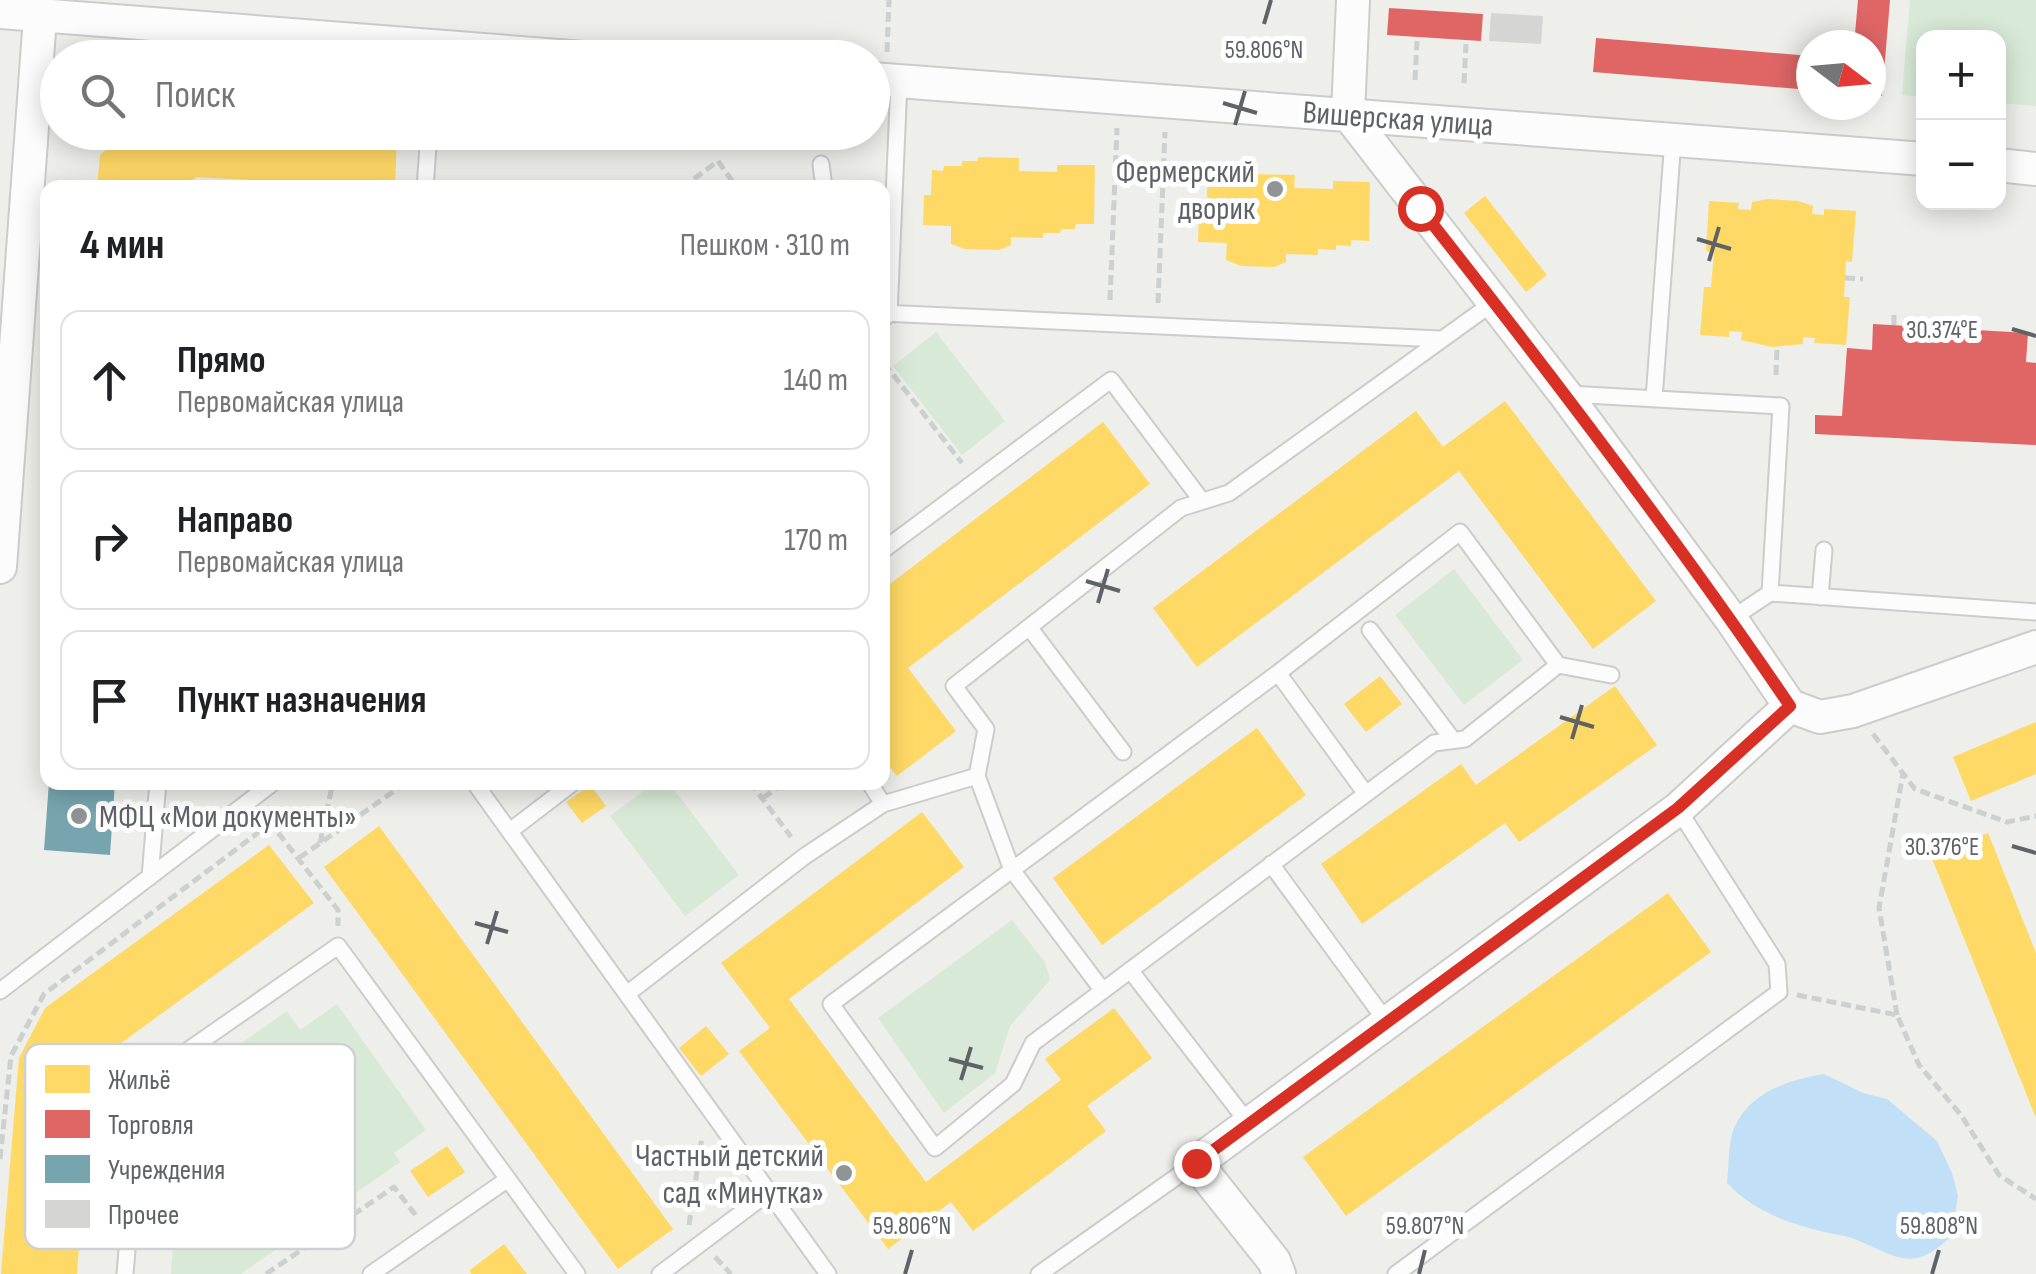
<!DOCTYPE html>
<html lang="ru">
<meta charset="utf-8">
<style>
:root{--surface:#fff;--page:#f6f6f6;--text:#202124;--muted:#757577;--line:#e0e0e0}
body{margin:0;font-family:"Sofia Sans Condensed",sans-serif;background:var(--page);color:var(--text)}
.controls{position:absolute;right:30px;top:30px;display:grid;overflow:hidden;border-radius:20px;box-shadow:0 5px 25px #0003}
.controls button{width:90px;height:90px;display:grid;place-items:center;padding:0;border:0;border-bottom:2px solid var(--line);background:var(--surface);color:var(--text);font:50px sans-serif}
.compass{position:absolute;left:1796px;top:30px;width:90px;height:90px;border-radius:50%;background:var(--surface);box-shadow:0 5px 25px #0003;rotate:106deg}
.stop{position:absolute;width:30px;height:30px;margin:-22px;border:8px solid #d93025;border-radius:50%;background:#fff}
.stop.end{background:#d93025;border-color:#fff;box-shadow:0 2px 10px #0008}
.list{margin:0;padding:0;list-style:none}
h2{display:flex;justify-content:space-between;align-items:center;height:130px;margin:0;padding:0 40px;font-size:42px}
h2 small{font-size:32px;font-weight:400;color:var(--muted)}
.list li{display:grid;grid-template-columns:65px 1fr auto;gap:30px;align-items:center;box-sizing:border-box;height:140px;margin:0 20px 20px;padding:0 20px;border:2px solid var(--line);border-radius:20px}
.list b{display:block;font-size:38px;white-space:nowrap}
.list p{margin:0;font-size:32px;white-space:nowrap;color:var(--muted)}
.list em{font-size:32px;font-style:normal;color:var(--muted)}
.icon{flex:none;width:55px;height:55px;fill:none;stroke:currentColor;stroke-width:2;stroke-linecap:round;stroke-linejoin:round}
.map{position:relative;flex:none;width:2036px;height:1274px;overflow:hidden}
.search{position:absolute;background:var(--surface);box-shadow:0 5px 25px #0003;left:40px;top:40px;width:850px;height:110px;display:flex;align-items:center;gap:25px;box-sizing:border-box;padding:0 35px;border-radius:55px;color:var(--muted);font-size:38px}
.panel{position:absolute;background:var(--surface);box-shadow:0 5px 25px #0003;left:40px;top:180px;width:850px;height:610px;border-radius:20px}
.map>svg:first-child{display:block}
</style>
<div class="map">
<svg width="2036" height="1274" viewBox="0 0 2036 1274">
<rect width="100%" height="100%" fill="#eeeeea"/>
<path fill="#d8ead7" d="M1910 0H2036V106L1999 103 1998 38H1924L1923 97 1902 95Z
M936 332 1005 421 962 455 893 366Z
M1454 569 1523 660 1464 705 1395 615Z
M654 783H669L739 875 685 916 610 816Z
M1012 920 1045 962 1050 980 1010 1026 995 1073 944 1113 878 1018Z
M337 1004 426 1130 394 1153 400 1162 241 1274H171L184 1083 287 1011 300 1030Z"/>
<path fill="#c1dff6" d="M1824 1074 1863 1093 1887 1099 1937 1141 1952 1173 1958 1196 1951 1237C1938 1248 1923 1262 1903 1258 1884 1255 1865 1241 1845 1236 1802 1228 1758 1216 1727 1183 1729 1166 1728 1144 1734 1128 1750 1092 1788 1080 1824 1074Z"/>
<path fill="#ffd966" d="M125 132H397L395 188 196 177 183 188H97L100 155Z
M978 157 1019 158V171L1057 172V165H1095L1094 224H1076L1075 229H1061L1060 233H1043V238L1011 237V245L999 250 965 249 951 244V226L923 225 924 195H931L932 170 943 171 944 166H962V161H978Z
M1254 174 1295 175 1294 188 1333 189V181L1370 182 1369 241 1351 240V246L1336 245V250L1318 249V255L1286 254V262L1274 267 1241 266 1226 260 1227 243 1198 242 1199 212H1207V187H1219V183H1237V177L1254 178Z
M1485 196 1547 275 1526 292 1464 213Z
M1768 199 1798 201 1813 206 1812 214 1824 215V209L1856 211 1852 262 1846 261 1844 297H1850L1846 345 1814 343 1815 338 1803 337V344L1772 347 1741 340 1742 332 1729 331V337L1700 335 1704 287H1711L1714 252 1706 251 1709 201 1739 203 1738 209 1751 210 1752 202Z
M1505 401 1656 601 1593 649 1459 471 1197 667 1153 608 1416 411 1443 447Z
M1103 422 1150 484 908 668 956 731 897 776 882 757V590Z
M1380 676 1402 704 1366 732 1344 704Z
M1615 686 1657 745 1519 842 1505 823 1362 924 1321 864 1461 764 1476 785Z
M2036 722V774L1971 801 1953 757Z
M1257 728 1306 795 1102 945 1053 878Z
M590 785 606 806 582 823 566 802Z
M922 812 964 867 789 999 926 1182 1061 1080 1045 1059 1114 1008 1152 1058 1087 1106 1106 1131 973 1231 951 1202 888 1249 739 1051 770 1028 721 963Z
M379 826 673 1229 618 1269 324 867Z
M1988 833 2036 953V1118L1931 856Z
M269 845 314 903 117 1046 91 1086 77 1274H1L19 1058 45 1008Z
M1668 893 1711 952 1346 1216 1303 1157Z
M706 1026 729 1054 701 1076 679 1048Z
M447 1146 465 1172 428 1197 410 1171Z
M504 1244 527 1274H472L469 1271Z"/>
<path fill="#e06666" d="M1858 0H1890L1882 96 1871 95V45H1854Z
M1389 8 1483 14 1481 41 1387 35Z
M1596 38 1811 56V90L1593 72Z
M1873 324 2028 333 2026 362 2036 363V445L1815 434V415L1842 416 1847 348 1872 350Z"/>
<path fill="#76a5af" d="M49 782H115L110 855 44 850Z"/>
<path fill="#d5d5d3" d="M1491 13 1543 16 1541 44 1489 41Z"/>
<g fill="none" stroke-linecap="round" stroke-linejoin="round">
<g stroke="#cbcccb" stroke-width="19">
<path id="lane" d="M821 164 824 188
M425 188 429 132
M882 313 1440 339
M883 319 889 314 899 81
M1569 394 1781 406 1770 593 2036 612
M1654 399 1673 139
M882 551 1111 380 1202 501
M1820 597 1824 550
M1731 619 1770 593
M1029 627 1123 752
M1370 630 1453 740
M1558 665 1465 739 1434 743 1033 1043 1013 1084 935 1148 831 1004 1278 673 1460 532 1558 665 1611 675
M1278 673 1366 794
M474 782 828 1274
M869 782 883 804
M510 831 574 782
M1271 864 1386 1021
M150 877 158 782
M1130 970 1249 1124
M0 991 274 782
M1103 991 1012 870 977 776 986 729 954 686 1181 508 1229 493 1494 302
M627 994 805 856 883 804 977 776
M125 1274 139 1108 164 1067 338 946 577 1274
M371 1274 508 1179
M660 1274 769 1192
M1039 1274 1196 1163
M1396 1274 1779 992 1777 964 1678 809"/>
</g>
<g stroke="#cbcccb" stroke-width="36">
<path id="street" d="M1353 0 1348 114 1565 394 1731 619 1790 706
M0 12 584 58
M872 79 1924 159
M1998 165 2036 169
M0 567 40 17
M1790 706 1820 717 1853 711 2036 647
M1279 1274 1274 1261 1196 1163 1678 809 1790 706"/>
</g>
<path stroke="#ccd0ce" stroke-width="5" stroke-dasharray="10 5" stroke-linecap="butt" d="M887 52 889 0
M1415 80 1417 41
M1464 83 1466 44
M682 188 718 161 737 188
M1845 278 1863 279
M1110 300 1117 128
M1158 303 1165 132
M1894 325V313
M884 363 962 463
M1776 375 1777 347
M1873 734 1915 789 2007 822 2036 816
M750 782 791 837
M763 798 785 782
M269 821 338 910V926
M320 843 333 782
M299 858 407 782
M1797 995 1897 1015 1919 1065 1961 1115 1999 1175 2036 1199
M1897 1015 1879 908 1903 773
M0 1159 11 1056 44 994 271 823
M689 1225 702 1137
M715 1257 731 1274
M266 1274 394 1187 417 1217"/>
<use href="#lane" stroke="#fcfcfc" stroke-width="15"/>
<use href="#street" stroke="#fcfcfc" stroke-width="32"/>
</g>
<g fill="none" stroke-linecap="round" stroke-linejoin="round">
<path stroke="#d93025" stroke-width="12" d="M1196 1163 1678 808 1790 706C1674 535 1548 370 1420 208"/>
</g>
<path fill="none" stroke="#5f6367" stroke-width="4" d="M1264 24 1271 0M1223 103 1257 113M1235 125 1245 91M1697 239 1731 249M1709 261 1719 227M2012 329 2036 336M1086 581 1120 591M1098 603 1108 569M1560 717 1594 727M1572 739 1582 705M2012 846 2036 853M475 923 508 932M487 944 497 911M949 1059 983 1068M961 1080 971 1047M905 1274 912 1250M1419 1274 1425 1250M1932 1274 1939 1250"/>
<g fill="#919495" stroke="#fff" stroke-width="4">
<circle cx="1275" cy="189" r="10"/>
<circle cx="79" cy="816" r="10"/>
<circle cx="844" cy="1173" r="10"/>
</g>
<g text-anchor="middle" stroke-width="10" stroke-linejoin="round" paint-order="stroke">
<g font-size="32" fill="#5f6367" stroke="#fff">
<text transform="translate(1398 118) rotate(4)" y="11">Вишерская улица</text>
</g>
<g font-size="32" fill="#5f6367" stroke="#fff" text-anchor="end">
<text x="1255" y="182">Фермерский<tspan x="1255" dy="37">дворик</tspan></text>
<text x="99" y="827" text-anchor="start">МФЦ «Мои документы»</text>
<text x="824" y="1166">Частный детский<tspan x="824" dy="37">сад «Минутка»</tspan></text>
</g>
</g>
<rect x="25" y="1044" width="330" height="205" rx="15" fill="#fff" stroke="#cfd0d1" stroke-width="2.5"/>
<rect x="45" y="1065" width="45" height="28" fill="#ffd966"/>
<rect x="45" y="1110" width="45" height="28" fill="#e06666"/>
<rect x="45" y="1155" width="45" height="28" fill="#76a5af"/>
<rect x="45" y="1200" width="45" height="28" fill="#d5d5d3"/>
<g font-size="28" fill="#5f6367">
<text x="108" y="1089">Жильё</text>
<text x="108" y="1134">Торговля</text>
<text x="108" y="1179">Учреждения</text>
<text x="108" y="1224">Прочее</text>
</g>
<g font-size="25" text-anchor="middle" fill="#5f6367" stroke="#fff" stroke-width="10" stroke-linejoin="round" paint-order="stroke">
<text x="1264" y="58">59.806°N</text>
<text x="1942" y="338">30.374°E</text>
<text x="1942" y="855">30.376°E</text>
<text x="912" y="1234">59.806°N</text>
<text x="1425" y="1234">59.807°N</text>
<text x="1939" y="1234">59.808°N</text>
</g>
</svg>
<div class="controls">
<button>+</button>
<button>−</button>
</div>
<svg class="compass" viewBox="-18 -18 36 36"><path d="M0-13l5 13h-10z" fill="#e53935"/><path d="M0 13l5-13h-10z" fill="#757577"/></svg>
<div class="stop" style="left:1420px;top:208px"></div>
<div class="stop end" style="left:1196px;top:1163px"></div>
<div class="search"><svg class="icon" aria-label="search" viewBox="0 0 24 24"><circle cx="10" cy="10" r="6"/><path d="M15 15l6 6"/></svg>Поиск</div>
<section class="panel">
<h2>4 мин<small>Пешком · 310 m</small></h2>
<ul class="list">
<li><svg class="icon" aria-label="ahead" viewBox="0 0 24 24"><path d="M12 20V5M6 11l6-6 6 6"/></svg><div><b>Прямо</b><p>Первомайская улица</p></div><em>140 m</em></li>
<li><svg class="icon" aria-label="right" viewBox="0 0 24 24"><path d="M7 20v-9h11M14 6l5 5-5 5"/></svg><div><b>Направо</b><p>Первомайская улица</p></div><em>170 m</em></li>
<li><svg class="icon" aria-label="arrive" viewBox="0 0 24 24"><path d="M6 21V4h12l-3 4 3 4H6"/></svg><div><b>Пункт назначения</b></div></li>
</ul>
</section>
</div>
